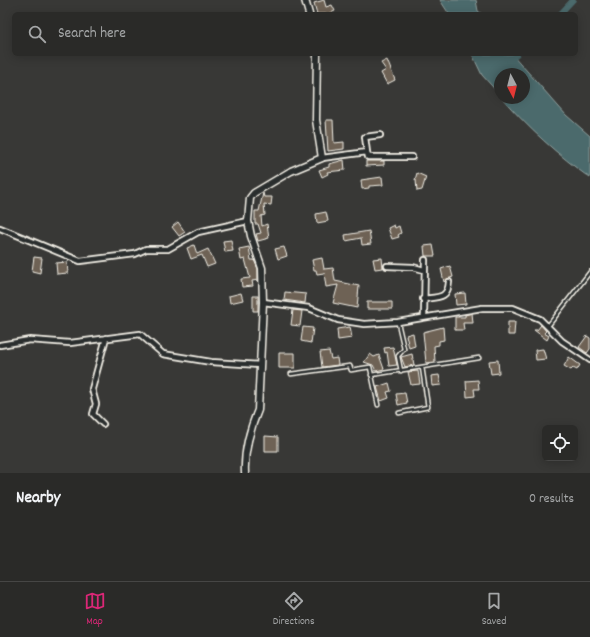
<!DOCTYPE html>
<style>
:root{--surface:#2a2a28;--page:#363634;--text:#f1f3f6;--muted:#a5a7a8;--line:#464645;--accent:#db2777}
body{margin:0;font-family:Dekko,sans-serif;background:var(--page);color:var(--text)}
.controls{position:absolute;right:12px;bottom:12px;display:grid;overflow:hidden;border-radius:6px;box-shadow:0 2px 10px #0003}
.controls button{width:36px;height:36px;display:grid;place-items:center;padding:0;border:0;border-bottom:1px solid var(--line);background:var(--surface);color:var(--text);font:20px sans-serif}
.compass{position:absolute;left:494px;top:68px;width:36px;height:36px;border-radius:50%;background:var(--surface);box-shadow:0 2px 10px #0003;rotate:173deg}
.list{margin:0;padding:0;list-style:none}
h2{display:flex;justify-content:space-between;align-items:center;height:52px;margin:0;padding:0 16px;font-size:17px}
h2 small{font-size:13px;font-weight:400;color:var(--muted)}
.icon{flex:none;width:22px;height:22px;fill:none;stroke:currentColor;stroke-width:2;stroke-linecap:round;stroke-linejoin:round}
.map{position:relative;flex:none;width:590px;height:473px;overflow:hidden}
.search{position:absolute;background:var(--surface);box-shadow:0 2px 10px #0003;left:12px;right:12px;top:12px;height:44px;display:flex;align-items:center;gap:10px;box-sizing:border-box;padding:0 14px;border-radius:6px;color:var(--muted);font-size:15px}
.sheet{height:108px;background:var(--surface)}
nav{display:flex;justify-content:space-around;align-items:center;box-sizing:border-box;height:56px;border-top:1px solid var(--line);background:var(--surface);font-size:11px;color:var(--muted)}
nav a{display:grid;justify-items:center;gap:2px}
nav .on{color:var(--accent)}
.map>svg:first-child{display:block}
</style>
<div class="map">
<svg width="590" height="473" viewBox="0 0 590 473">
<rect width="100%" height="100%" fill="#383836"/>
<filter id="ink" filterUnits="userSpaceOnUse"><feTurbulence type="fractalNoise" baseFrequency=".025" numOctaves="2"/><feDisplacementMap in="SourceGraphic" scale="8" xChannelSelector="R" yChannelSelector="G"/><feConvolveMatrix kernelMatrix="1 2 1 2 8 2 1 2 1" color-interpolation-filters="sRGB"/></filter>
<g filter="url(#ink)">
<path fill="#4b6a6c" stroke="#8fa09e" d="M440 0H476L478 11 482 14H449Z
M472 54H512L566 115 590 136V178C558 155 528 128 502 98H524V74H500V95L482 75Z"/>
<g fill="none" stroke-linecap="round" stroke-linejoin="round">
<path stroke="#4b6a6c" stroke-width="5.5" d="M560 14 573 0
M509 61 517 54"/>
</g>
<path fill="#6e6255" stroke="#f4f1e8" d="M324 0 326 7 332 5 335 11 328 14H317L314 3Z
M387 60 395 80 387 84 381 73 386 70 381 63Z
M326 120H333L334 143 344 142V149L328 151Z
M344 160 345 170 327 172 328 174 322 177 319 170 329 167V164Z
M366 161H384V165L366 166Z
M417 173 426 177 422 190 417 191 416 180H415Z
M382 177 383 185 369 186V188L362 189 361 180Z
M263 193 264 197H272L271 205 264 204 265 215 261 216 262 226 267 224 269 238 258 241 256 234 261 233 258 224H255V211H259Z
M326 212 328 221 317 223 316 214Z
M178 222 185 232 179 236 172 227Z
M394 225 395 228 399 226 401 233 398 235 399 237 392 239 388 228Z
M369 231 371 244 362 245 361 238 346 241 345 235Z
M231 240 233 251 225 252 223 241Z
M194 245 197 254 208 249 215 264 207 267 202 255 191 259 187 248Z
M433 245 435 256H425L424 246Z
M249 247 251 260H254L258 269V280L252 281 253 286 242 287 241 279 250 278 245 259 241 260 239 249Z
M284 247 287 256 278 259 275 249Z
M34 257 42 258 40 273 32 271Z
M322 258 324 269 333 268 335 281 359 286 357 308 333 303 338 285 326 287 324 273 317 274 316 270H314L312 260Z
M382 258 383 268 375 269 373 259Z
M67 262 68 273 57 274 56 263Z
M450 266 453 277 447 279 444 282 441 269Z
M285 292 306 294 305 303 284 300Z
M241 293 243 300 230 303 229 296Z
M465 293 466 304 456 305 455 294Z
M253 296H258V311H253Z
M367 302H392V309H367Z
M293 310 302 311 300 326 291 325Z
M472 313 473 323H463L464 330H455V317H465V315Z
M508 322H515L514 335H508Z
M541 325 546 331 544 333 549 336 547 340 534 330H537Z
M303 327 313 328 311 343 301 341Z
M350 327 352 338 338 340 337 329Z
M443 327 444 340 439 341V345L434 346 435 362 426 363 423 332Z
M413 333 415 346 409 348 406 335Z
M587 336 590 338V349L587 353 579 347Z
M393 347 397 365 389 366 387 352 385 353 384 348Z
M543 349 546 359 536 360 535 350Z
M329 351 331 359 337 358 338 365 322 367 320 352Z
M279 353H295V368H279Z
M370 354 374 357 379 355 384 369 376 371 373 365 364 362Z
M412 354 414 365 405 367 401 357Z
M569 357 580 365 577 370 573 368 571 370 564 366Z
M498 360 499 373 491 374 489 361Z
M418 371 420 384 411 385 408 372Z
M439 375 441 385 432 386 431 376Z
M478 380 479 389H474L475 396 467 397 466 381Z
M389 383 391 391 387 392 389 398 381 401 377 387Z
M405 393 407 403 398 405 396 394Z
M265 436 278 437V451H265Z"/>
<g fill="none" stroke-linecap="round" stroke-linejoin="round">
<g stroke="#f4f1e8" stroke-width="5.5">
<path id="lane" d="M398 323 404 349 398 356 401 371
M548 326 590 272
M291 374 350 366 351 370 370 367 378 405
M371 375 479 358
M399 413 428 407 422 367"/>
</g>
<g stroke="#f4f1e8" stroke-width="8">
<path id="street" d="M367 152 368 157H412
M322 158 367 152 365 137 380 135
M0 228 80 261 135 254 146 249H168L198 232 248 221
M387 266 413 267 424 270
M423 299C438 297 448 299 449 282
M263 302 309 308 338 320 364 324 398 322 482 308H513L540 319 562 341 590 360
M424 317 425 260
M0 345 30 340 70 343 140 334 163 354 211 362 260 365
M103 424 93 414 96 404 92 389 106 338"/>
</g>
<g stroke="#f4f1e8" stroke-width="9">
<path id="secondary" d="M305 0 309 14
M245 473C244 453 250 429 258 410L263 302 262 268 251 236 248 221 250 198 254 193 291 171 322 158 316 120 317 54"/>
</g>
<use href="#lane" stroke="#2a2d2e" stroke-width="2.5"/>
<use href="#street" stroke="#2a2d2e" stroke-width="4.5"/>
<use href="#secondary" stroke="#2a2d2e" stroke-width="6"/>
</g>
</g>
</svg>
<div class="controls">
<button><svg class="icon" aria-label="locate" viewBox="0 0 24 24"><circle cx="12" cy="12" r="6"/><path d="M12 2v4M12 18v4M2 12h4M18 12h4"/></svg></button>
</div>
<svg class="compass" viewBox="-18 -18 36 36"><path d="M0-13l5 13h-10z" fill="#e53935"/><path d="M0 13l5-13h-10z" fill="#a5a7a8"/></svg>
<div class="search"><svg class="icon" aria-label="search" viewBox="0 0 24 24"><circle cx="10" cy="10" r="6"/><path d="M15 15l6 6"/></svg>Search here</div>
</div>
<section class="sheet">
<h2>Nearby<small>0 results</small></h2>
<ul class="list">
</ul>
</section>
<nav>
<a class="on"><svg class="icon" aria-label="map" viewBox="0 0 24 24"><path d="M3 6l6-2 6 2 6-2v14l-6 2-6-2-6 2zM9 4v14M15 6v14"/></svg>Map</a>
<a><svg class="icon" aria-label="directions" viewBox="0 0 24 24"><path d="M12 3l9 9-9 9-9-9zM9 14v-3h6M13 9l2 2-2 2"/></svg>Directions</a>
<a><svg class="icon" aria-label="saved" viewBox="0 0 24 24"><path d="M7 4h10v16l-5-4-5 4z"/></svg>Saved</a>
</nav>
